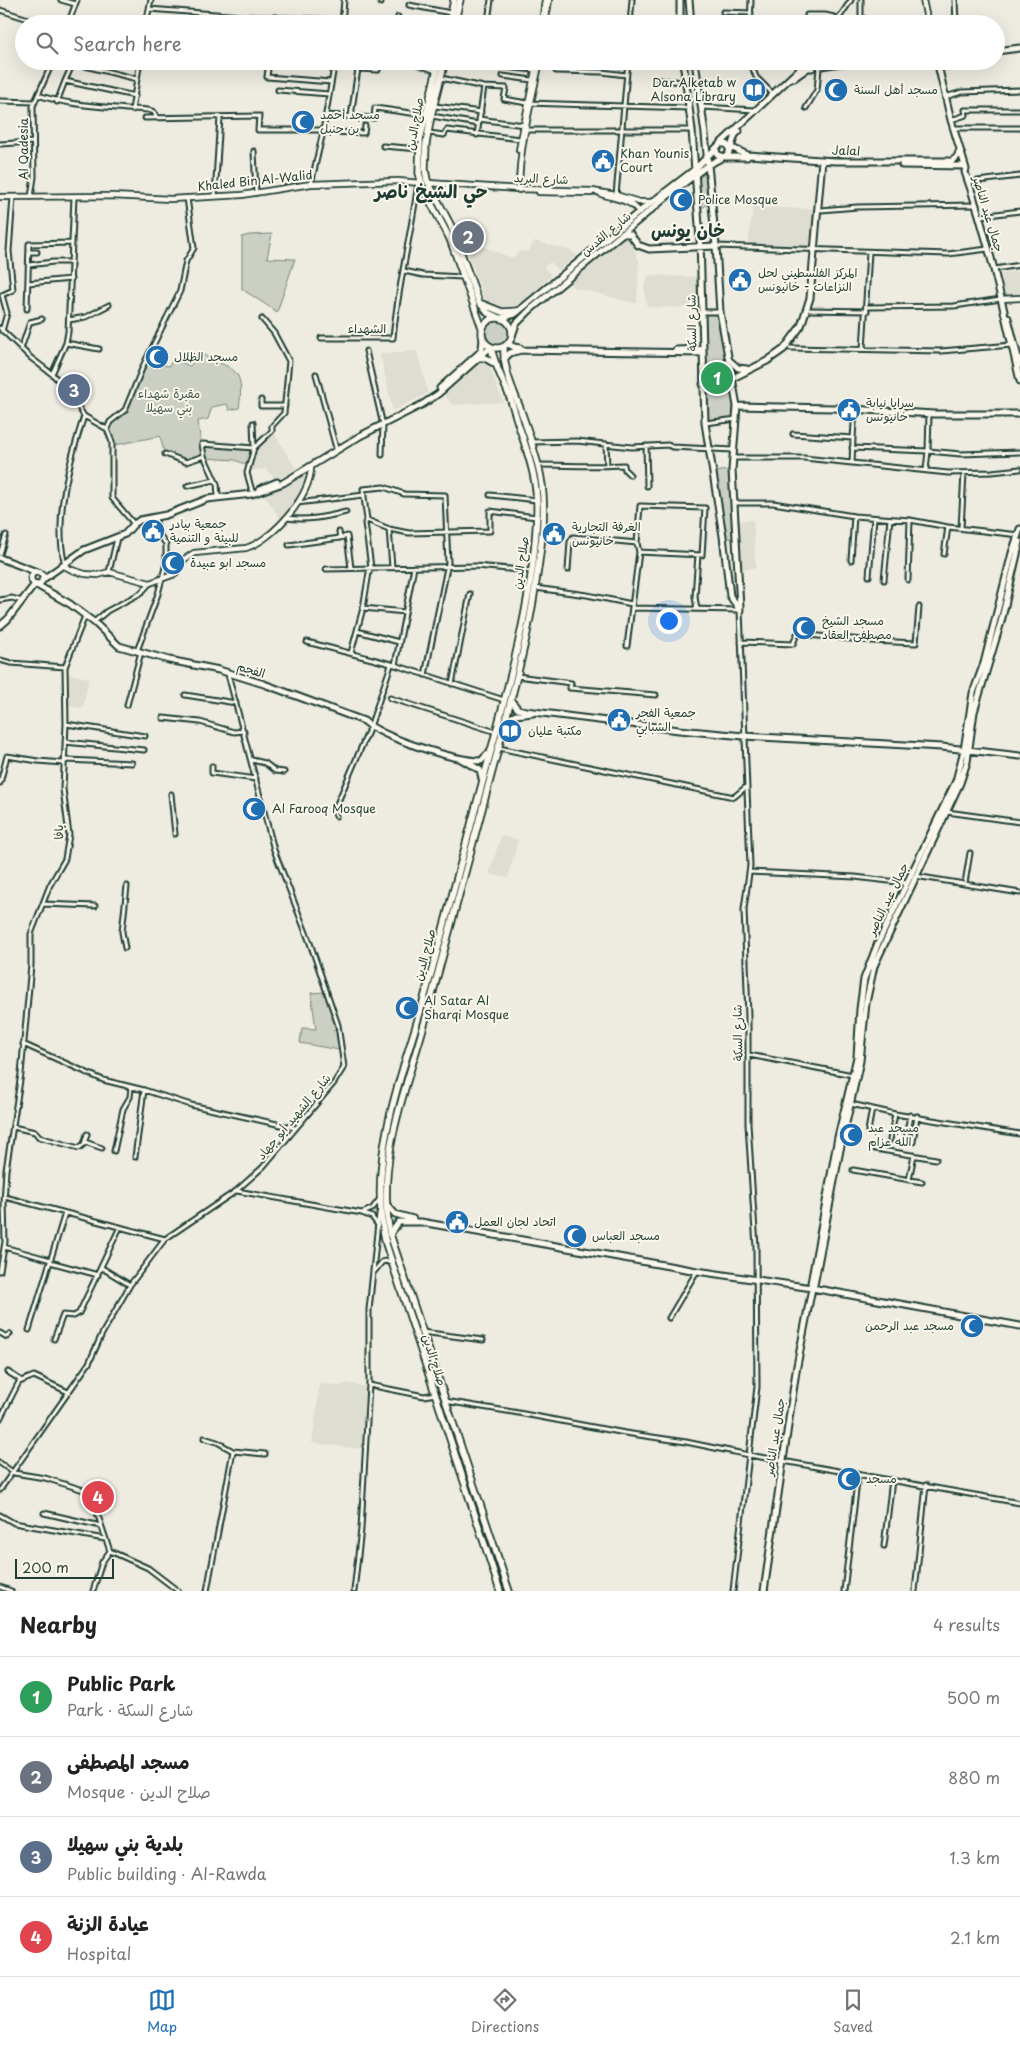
<!DOCTYPE html>
<meta charset="utf-8">
<style>
:root{--surface:#fff;--page:#f2f2f2;--text:#222;--muted:#767676;--line:#e0e0e0;--accent:#1f6fb2}
body{margin:0;font-family:"Playpen Sans","Playpen Sans Arabic",sans-serif;background:var(--page);color:var(--text)}
.scale{position:absolute;left:15px;bottom:12px;width:99px;box-sizing:border-box;padding-left:5px;border:2px solid #1f3d34;border-top:0;font-size:14px;line-height:18px;white-space:nowrap;color:#1f3d34;-webkit-text-stroke:4px #fbf7ec;paint-order:stroke}
.you{position:absolute;left:668px;top:620px;width:18px;height:18px;margin:-12px;border:4px solid #fff;border-radius:50%;background:#1a73e8;box-shadow:0 0 0 8px #1a73e833}
.badge{display:grid;place-items:center;width:32px;height:32px;border-radius:50%;background:var(--accent);color:#fff;font-size:16px;font-weight:700}
.pin{position:absolute;translate:-50% -50%;border:2px solid #fff;box-shadow:0 1px 5px #0006}
.list{margin:0;padding:0;list-style:none}
h2{display:flex;justify-content:space-between;align-items:center;height:65px;margin:0;padding:0 20px;font-size:21px}
h2 small{font-size:16px;font-weight:400;color:var(--muted)}
.list li{display:grid;grid-template-columns:32px 1fr auto;gap:15px;align-items:center;box-sizing:border-box;height:80px;padding:0 20px;border-top:1px solid var(--line)}
.list b{display:block;font-size:19px;white-space:nowrap}
.list p{margin:0;font-size:16px;white-space:nowrap;color:var(--muted)}
.list em{font-size:16px;font-style:normal;color:var(--muted)}
.icon{flex:none;width:28px;height:28px;fill:none;stroke:currentColor;stroke-width:2;stroke-linecap:round;stroke-linejoin:round}
.map{position:relative;flex:none;width:1020px;height:1591px;overflow:hidden}
.search{position:absolute;background:var(--surface);box-shadow:0 5px 20px #0002;left:15px;right:15px;top:15px;height:55px;display:flex;align-items:center;gap:12px;box-sizing:border-box;padding:0 18px;border-radius:28px;color:var(--muted);font-size:19px}
.sheet{height:385px;background:var(--surface)}
nav{display:flex;justify-content:space-around;align-items:center;box-sizing:border-box;height:70px;border-top:1px solid var(--line);background:var(--surface);font-size:14px;color:var(--muted)}
nav a{display:grid;justify-items:center;gap:2px}
nav .on{color:var(--accent)}
.map>svg:first-child{display:block}
</style>
<div class="map">
<svg width="1020" height="1591" viewBox="0 0 1020 1591">
<rect width="100%" height="100%" fill="#eeece1"/>
<filter id="ink" filterUnits="userSpaceOnUse"><feTurbulence type="fractalNoise" baseFrequency=".02" numOctaves="2"/><feDisplacementMap in="SourceGraphic" scale="10" xChannelSelector="R" yChannelSelector="G"/><feConvolveMatrix kernelMatrix="1 2 1 2 8 2 1 2 1" color-interpolation-filters="sRGB"/></filter>
<g filter="url(#ink)">
<path fill="#ddddd2" d="M753 207 814 209 810 247 748 245Z
M621 238H629L639 261 637 302 634 303 573 287 570 284 571 280Z
M534 241 569 250 577 255 558 271 551 262 544 267 551 276 518 306 499 307 486 304 469 256 472 242 512 258 519 252 529 251Z
M1020 270V295H1005L1001 274Z
M648 275 699 277 702 308 649 307 646 304 644 285 647 281Z
M417 351 428 393 393 411 380 354Z
M481 360 488 363 503 402 452 405 444 394Z
M273 431 296 469 276 480 266 469 249 471 255 447Z
M305 474 308 476 294 504 288 514 281 520 263 493Z
M753 520 756 568 740 569 737 521Z
M67 674 89 678 83 708 67 706Z
M501 836 518 840 508 878 489 874Z
M320 1383 340 1386 346 1383 366 1387 361 1449 312 1443Z"/>
<path fill="#cbcfc4" stroke="#75867c" d="M706 171 709 204 701 208 699 179Z
M272 234 267 258 295 259 277 312 242 289V237L249 235Z
M719 313 726 363 733 393V418L707 420 704 314Z
M485 333a12 12 0 1 1 24 0a12 12 0 1 1-24 0Z
M200 353C231 371 246 364 239 408L229 410 227 404 212 407 208 419 198 421 201 446 251 450 247 465 235 460 206 458 204 454 184 461 164 452 160 436 115 445 110 427 112 423 126 412 147 363 169 366 173 359 190 366Z
M729 470 736 538 725 539 714 472Z
M325 992 336 1030H333H336L339 1050 300 1043 302 1028 316 1029 311 993Z"/>
<g fill="none" stroke-linecap="round" stroke-linejoin="round">
<g stroke="#1f3d34" stroke-width="7">
<path id="minor" d="M61 0 75 4
M151 0 149 9 241 16 342 20
M955 0 956 24
M381 3V0
M409 5 451 13
M0 10 44 24
M723 12 751 13
M489 14 491 0
M807 15H825L834 17 836 22
M68 24 77 0
M146 24 149 9
M274 24 275 17
M342 24 344 0
M398 24V17
M630 24 632 0
M750 24 751 0
M835 24 851 0
M861 24V0
M269 61 267 77 331 82
M408 61 436 71
M734 61 750 62
M750 61 756 77 773 94
M476 64 535 70
M367 69 369 61
M556 71 602 72 626 75
M503 76 532 80
M441 78 484 87 506 88 504 99 527 103 689 108
M659 80 685 82
M65 81 73 63 137 79
M278 90 329 94
M38 95C67 105 97 106 127 109 137 110 146 108 154 112L157 118
M945 97 962 92 1020 90
M0 101 35 102
M57 102 65 81 135 96
M435 106 481 112
M702 107 755 110
M806 108 817 90 819 68
M132 110 140 61
M326 115 374 118 375 108 425 115
M351 116 358 69 378 70 379 61
M432 116 478 124
M145 118 259 116 258 130H323
M479 119 524 125
M951 120 966 115 965 110H1020
M954 128H1020
M523 130H692
M323 131 335 61
M429 133 444 135 447 130 520 139
M477 135 484 87
M0 144 33 142
M383 146 419 149
M254 151 256 193
M969 182 1020 176
M311 184 323 132 364 133 365 126
M616 195 628 61
M215 196 220 117
M31 197 34 177 33 106 53 61
M821 210 857 207 976 205
M981 216 1020 211
M716 246 948 254 988 249
M29 252H37
M29 265 53 262H71
M995 269 1020 265
M404 271 423 275 463 277
M28 283 71 279
M867 307 954 306 1001 299
M27 309 29 244 72 243
M810 310 867 311
M703 312H720
M69 320 86 317 109 305
M0 328 31 358 52 374 68 390 84 416 107 429
M2 331 7 313 2 295 13 290 9 251 13 197
M321 338H393C398 286 411 235 418 183
M66 343 99 349
M790 348 941 351 1012 345
M21 349 30 322 42 319
M863 349 869 252
M366 351 382 421
M52 374 66 343 68 332 74 197
M316 374 336 448
M261 400V406H285
M929 414 928 451 961 454 1020 452
M705 423 737 419
M793 434 853 438 855 410
M532 442 577 441 632 447 668 445 672 447 733 450
M606 444 607 466
M646 446 647 486
M852 448 928 451 926 470
M165 454 186 462 204 456 217 484 218 495
M382 455 383 423
M204 456 202 444 254 448 253 423
M733 458H804L948 473 992 472 1020 469
M852 463 853 438
M538 465C567 465 595 467 624 465L625 470 630 475
M187 486 215 480
M252 491 247 473 254 448 272 431V426L284 413 289 361 274 333 262 319
M490 495 537 500
M297 503 364 495
M734 503H773L854 516 910 520 948 527 1019 535
M287 518C307 521 326 517 346 512
M367 520 389 529 409 533 490 531V511L536 517
M134 524 112 498V442L107 429 110 422 125 410 144 364 180 291 186 261 194 248 187 198
M961 528 964 473
M389 529 392 567
M340 538 347 536 351 568
M289 545 340 538 339 532
M0 554 6 535
M944 554 948 527
M851 560 854 516
M64 561C54 514 70 460 84 416
M371 567 365 523 367 520 363 489 384 487 404 494 445 495 448 563 425 675
M326 569 476 566 531 571
M568 570 570 542 573 537 637 543
M109 572 117 538
M869 576 874 518
M884 580 890 519
M908 580 910 520
M535 588 587 595 632 604
M0 600 12 598 22 601
M363 608 405 612
M632 608 740 610 750 866 744 909 748 1016V1124L756 1247 757 1387 733 1591
M697 609 695 597 698 555
M94 622 107 611 141 593 150 583
M357 631 399 642
M307 642 395 665 504 700
M741 642 793 644 797 634 873 641 916 643 919 607
M627 646 639 552 637 543 640 506 705 508 702 555 639 552
M137 651 158 594 166 563V544L158 533 155 517
M351 653 363 608 370 567
M0 660 11 663 65 667
M395 665 414 567
M517 676 571 683 570 688 656 695
M452 684 470 594
M185 695 236 703
M390 698 496 732
M127 705 141 652
M163 718 200 722 234 732 244 731
M66 724 145 736
M65 742 144 750
M499 748 734 797 746 787
M252 760 265 763 275 771 284 772
M212 766V773L256 779
M0 783 7 756 38 761 63 763 67 760 132 763
M171 794 175 834
M947 812 1020 822
M336 816 334 811 370 727 391 665
M749 872 855 877 906 883
M915 876 1020 893
M965 883 970 853
M43 904 95 906
M125 948 122 932 127 886
M23 1044 103 1080 144 1090 191 1105 295 1128
M749 1055 853 1075
M851 1104 895 1114 1020 1134
M13 1127 35 1132 39 1137 79 1148 84 1144 87 1134
M868 1131 872 1109
M906 1138 910 1115
M890 1140 895 1114
M85 1142 102 1148
M913 1142 917 1116
M874 1147 875 1149 936 1159
M114 1151 123 1109 130 1097 131 1088
M135 1157 144 1090
M853 1170 922 1182
M909 1180 914 1155
M237 1191 362 1213 372 1217 377 1224
M5 1197 165 1239
M362 1213 372 1209 379 1200
M4 1247 51 1260
M50 1262 98 1275
M102 1268 130 1285
M0 1271 5 1242 4 1203 6 1170 21 1074 31 965V934L50 885 65 859 69 835 63 789 66 724 65 667 85 616
M373 1273 382 1262 386 1261 392 1264
M669 1318 697 1271
M29 1330 65 1213
M422 1332 483 1340
M0 1333 7 1337 10 1334
M54 1339 63 1315 74 1316 79 1313 120 1227
M8 1372 22 1381
M369 1385 424 1396 435 1394
M445 1401 513 1412 625 1433 686 1442 749 1455 1020 1503
M0 1419 19 1382 34 1376 68 1392
M204 1438 217 1442 233 1451 265 1454
M0 1463 14 1473 45 1478 90 1492 110 1551 148 1568 178 1591
M0 1490 89 1363 102 1334 130 1285 165 1239 236 1191 263 1167 334 1083 344 1067 338 1025 310 943 274 850 228 674
M44 1513 101 1526
M0 1515 14 1523 105 1539
M884 1546 892 1480
M0 1587 11 1591
M93 1591 102 1562 110 1551
M207 1591 233 1451
M354 1591 361 1529 369 1385V1310L379 1213
M844 1591 858 1474
M915 1591 926 1485"/>
</g>
<g stroke="#1f3d34" stroke-width="8">
<path id="tertiary" d="M923 0 928 24
M542 24 545 0
M545 24 549 0
M519 150 537 61
M428 183 519 189 592 191 616 195 639 202H651
M519 190C519 146 531 104 540 61
M539 192 591 193
M601 194C613 198 632 200 639 212
M0 197 112 196 171 199 242 195 311 184 398 181 421 183
M437 200 441 190 454 188
M1001 299 1020 298
M62 565 72 570 85 574 98 575 109 572 150 583 175 574 183 560 194 553 246 548C273 540 312 495 311 466"/>
</g>
<g stroke="#1f3d34" stroke-width="9">
<path id="secondary" d="M680 0V24
M689 0 691 24
M996 51 1020 48
M683 61 692 130 700 239 705 423 723 536 730 596 740 610
M695 61 705 134 716 246 720 312 737 406 732 470 740 607
M937 61 951 120 966 169 965 172C989 240 1004 311 1020 381
M821 66 854 61
M794 78 808 68H812
M721 143 808 61
M730 147 748 155 835 161H952L957 157 960 150
M730 150 735 135 739 131
M725 157H747
M902 165 965 166
M621 234H630L638 245 649 249 716 246
M502 318 515 314 639 212 694 170 720 144H726L730 150 727 156 723 157 717 154 716 149
M1008 318 1020 365
M512 336 516 324 530 310 670 194 708 165 723 157
M508 344 514 347 520 348
M676 350 703 349
M480 358H485L497 365
M504 359 510 353 521 350 703 353
M729 360 738 368 747 369
M703 384 727 381 767 361 784 349 801 326 810 298 822 160
M440 388 479 353 482 348 483 339
M737 406 834 408 934 414H1020
M260 489 277 482
M0 558 37 572
M31 578a6 6 0 1 1 12 0a6 6 0 1 1-12 0Z
M42 580 84 550 125 534 134 524 140 520 166 515 207 499 252 494 283 483 360 436 423 404 438 394 491 347
M0 626 8 619 35 584 70 604 95 623 119 646 169 660 219 670 264 684 364 721C383 738 456 761 481 761L490 752
M511 701 518 709 526 711 679 730 744 736 942 747 1020 756
M506 720 516 715 533 713
M461 759 480 770 482 779
M387 1205 395 1214 413 1219
M390 1234 399 1222H421L697 1271 812 1288 1020 1326
M812 1288 811 1283 838 1137 857 1057 860 1009 864 979 878 943 956 781 964 750 973 693 984 663 1012 553 1020 529
M764 1591 796 1371 812 1288 814 1285 840 1150 860 1061 866 1003 874 966 960 783 967 762 974 712 1001 622 1020 542"/>
</g>
<g stroke="#1f3d34" stroke-width="9">
<path id="trunk" d="M449 24 454 0
M454 24 460 0
M439 61 420 139 419 173 423 188 450 239 482 328
M445 61 431 116 426 144 425 169 427 180 451 226 479 302 488 313 499 318
M482 304 502 312 518 311
M482 333a15 15 0 1 1 30 0a15 15 0 1 1-30 0Z
M491 347C494 364 503 380 509 395 514 408 517 422 522 435 530 460 538 484 537 512 534 596 510 680 488 762 467 839 447 917 425 995 403 1075 366 1159 386 1244L500 1591
M504 347C503 369 512 387 520 408 527 427 533 446 538 465 549 504 541 548 535 588 527 644 511 698 497 753 474 840 450 927 427 1014 408 1085 375 1158 390 1234L509 1591"/>
</g>
<use href="#minor" stroke="#fbf7ec" stroke-width="3"/>
<use href="#tertiary" stroke="#fbf7ec" stroke-width="4.5"/>
<use href="#secondary" stroke="#fbf7ec" stroke-width="5"/>
<use href="#trunk" stroke="#fbf7ec" stroke-width="5.5"/>
</g>
</g>
<defs>
<g id="library-disc" transform="scale(1.25)"><circle r="9.5" fill="#1f6fb2" stroke="#fbf7ec"/><path d="M-6-4Q-3-5.5-.7-3.5V5Q-3 3-6 4ZM6-4Q3-5.5 .7-3.5V5Q3 3 6 4Z" fill="#fff"/></g>
<g id="mosque-disc" transform="scale(1.25)"><circle r="9.5" fill="#1f6fb2" stroke="#fbf7ec"/><path d="M3.5-4.9A6 6 0 1 0 3.5 4.9A5 5 0 1 1 3.5-4.9Z" fill="#fff"/></g>
<g id="civic-disc" transform="scale(1.25)"><circle r="9.5" fill="#1f6fb2" stroke="#fbf7ec"/><path d="M-.6-6.5H3V-4.5H.6V-3L4-1V1h2V6H-6V1h2V-1L-.6-3ZM-1.2 2.5V6h2.4V2.5Z" fill="#fff"/></g>
</defs>
<g fill-rule="evenodd">
<use href="#library-disc" x="754" y="90"/>
<use href="#mosque-disc" x="836" y="90"/>
<use href="#mosque-disc" x="303" y="122"/>
<use href="#civic-disc" x="603" y="161"/>
<use href="#mosque-disc" x="681" y="200"/>
<use href="#civic-disc" x="740" y="280"/>
<use href="#mosque-disc" x="157" y="357"/>
<use href="#civic-disc" x="849" y="410"/>
<use href="#civic-disc" x="153" y="531"/>
<use href="#civic-disc" x="554" y="534"/>
<use href="#mosque-disc" x="173" y="563"/>
<use href="#mosque-disc" x="804" y="628"/>
<use href="#civic-disc" x="619" y="720"/>
<use href="#library-disc" x="510" y="731"/>
<use href="#mosque-disc" x="254" y="809"/>
<use href="#mosque-disc" x="407" y="1008"/>
<use href="#mosque-disc" x="851" y="1135"/>
<use href="#civic-disc" x="457" y="1222"/>
<use href="#mosque-disc" x="575" y="1236"/>
<use href="#mosque-disc" x="972" y="1326"/>
<use href="#mosque-disc" x="849" y="1479"/>
</g>
<g text-anchor="middle" stroke-width="4" stroke-linejoin="round" paint-order="stroke">
<g font-size="12" fill="#1f3d34" stroke="#fbf7ec" text-anchor="start">
<text x="736" y="87" text-anchor="end">Dar Alketab w<tspan x="736" dy="14">Alsona Library</tspan></text>
<text x="854" y="94">مسجد أهل السنة</text>
<text x="320" y="119">مسجد أحمد<tspan x="320" dy="14">بن حنبل</tspan></text>
<text x="620" y="158">Khan Younis<tspan x="620" dy="14">Court</tspan></text>
<text x="698" y="204">Police Mosque</text>
<text x="758" y="277">المركز الفلسطيني لحل<tspan x="758" dy="14">النزاعات - خانيونس</tspan></text>
<text x="174" y="361">مسجد الظلال</text>
<text x="866" y="407">سرايا نيابة<tspan x="866" dy="14">خانيونس</tspan></text>
<text x="170" y="528">جمعية بيادر<tspan x="170" dy="14">للبيئة و التنمية</tspan></text>
<text x="572" y="531">الغرفة التجارية<tspan x="572" dy="14">خانيونس</tspan></text>
<text x="190" y="567">مسجد ابو عبيدة</text>
<text x="822" y="625">مسجد الشيخ<tspan x="822" dy="14">مصطفى العقاد</tspan></text>
<text x="636" y="717">جمعية الفجر<tspan x="636" dy="14">الشبابي</tspan></text>
<text x="528" y="735">مكتبة عليان</text>
<text x="272" y="813">Al Farooq Mosque</text>
<text x="424" y="1005">Al Satar Al<tspan x="424" dy="14">Sharqi Mosque</tspan></text>
<text x="868" y="1132">مسجد عبد<tspan x="868" dy="14">الله عزام</tspan></text>
<text x="474" y="1226">اتحاد لجان العمل</text>
<text x="592" y="1240">مسجد العباس</text>
<text x="954" y="1330" text-anchor="end">مسجد عبد الرحمن</text>
<text x="866" y="1483">مسجد</text>
</g>
<g font-size="12" fill="#1f3d34" stroke="#fbf7ec">
<text transform="translate(415 124) rotate(-80)" y="4">صلاح الدين</text>
<text transform="translate(24 149) rotate(-90)" y="4">Al Qadesia</text>
<text transform="translate(846 151) rotate(2)" y="4">Jalal</text>
<text transform="translate(541 179) rotate(2)" y="4">شارع البريد</text>
<text transform="translate(255 181) rotate(-6)" y="4">Khaled Bin Al-Walid</text>
<text transform="translate(988 214) rotate(73)" y="4">جمال عبد الناصر</text>
<text transform="translate(606 234) rotate(-40)" y="4">شارع القدس</text>
<text transform="translate(692 323) rotate(-91)" y="4">شارع السكة</text>
<text x="367" y="333">الشهداء</text>
<text transform="translate(521 563) rotate(-82)" y="4">صلاح الدين</text>
<text transform="translate(251 670) rotate(17)" y="4">الفجم</text>
<text transform="translate(59 832) rotate(-91)" y="4">يافا</text>
<text transform="translate(888 899) rotate(-64)" y="4">جمال عبد الناصر</text>
<text transform="translate(425 955) rotate(-75)" y="4">صلاح الدين</text>
<text transform="translate(738 1033) rotate(-91)" y="4">شارع السكة</text>
<text transform="translate(294 1117) rotate(-50)" y="4">شارع الشهيد أبو جهاد</text>
<text transform="translate(434 1360) rotate(72)" y="4">صلاح الدين</text>
<text transform="translate(775 1437) rotate(-81)" y="4">جمال عبد الناصر</text>
</g>
<g font-size="12" fill="#415a51" stroke="#fbf7ec">
<text x="169" y="398">مقبرة شهداء<tspan x="169" dy="14">بني سهيلا</tspan></text>
</g>
<g font-size="18" font-weight="bold" fill="#1f3d34" stroke="#fbf7ec">
<text x="431" y="198">حي الشيخ ناصر</text>
<text x="688" y="237">خان يونس</text>
</g>
</g>
</svg>
<div class="scale">200 m</div>
<div class="you"></div>
<div class="pin badge" style="left:717px;top:378px;background:#2e9e5b">1</div>
<div class="pin badge" style="left:468px;top:237px;background:#6b7280">2</div>
<div class="pin badge" style="left:74px;top:390px;background:#5c6f8a">3</div>
<div class="pin badge" style="left:98px;top:1497px;background:#e0444e">4</div>
<div class="search"><svg class="icon" aria-label="search" viewBox="0 0 24 24"><circle cx="10" cy="10" r="6"/><path d="M15 15l6 6"/></svg>Search here</div>
</div>
<section class="sheet">
<h2>Nearby<small>4 results</small></h2>
<ul class="list">
<li><span class="badge" style="background:#2e9e5b">1</span><div><b>Public Park</b><p>Park · شارع السكة</p></div><em>500 m</em></li>
<li><span class="badge" style="background:#6b7280">2</span><div><b>مسجد المصطفى</b><p>Mosque · صلاح الدين</p></div><em>880 m</em></li>
<li><span class="badge" style="background:#5c6f8a">3</span><div><b>بلدية بني سهيلا</b><p>Public building · Al-Rawda</p></div><em>1.3 km</em></li>
<li><span class="badge" style="background:#e0444e">4</span><div><b>عيادة الزنة</b><p>Hospital</p></div><em>2.1 km</em></li>
</ul>
</section>
<nav>
<a class="on"><svg class="icon" aria-label="map" viewBox="0 0 24 24"><path d="M3 6l6-2 6 2 6-2v14l-6 2-6-2-6 2zM9 4v14M15 6v14"/></svg>Map</a>
<a><svg class="icon" aria-label="directions" viewBox="0 0 24 24"><path d="M12 3l9 9-9 9-9-9zM9 14v-3h6M13 9l2 2-2 2"/></svg>Directions</a>
<a><svg class="icon" aria-label="saved" viewBox="0 0 24 24"><path d="M7 4h10v16l-5-4-5 4z"/></svg>Saved</a>
</nav>
